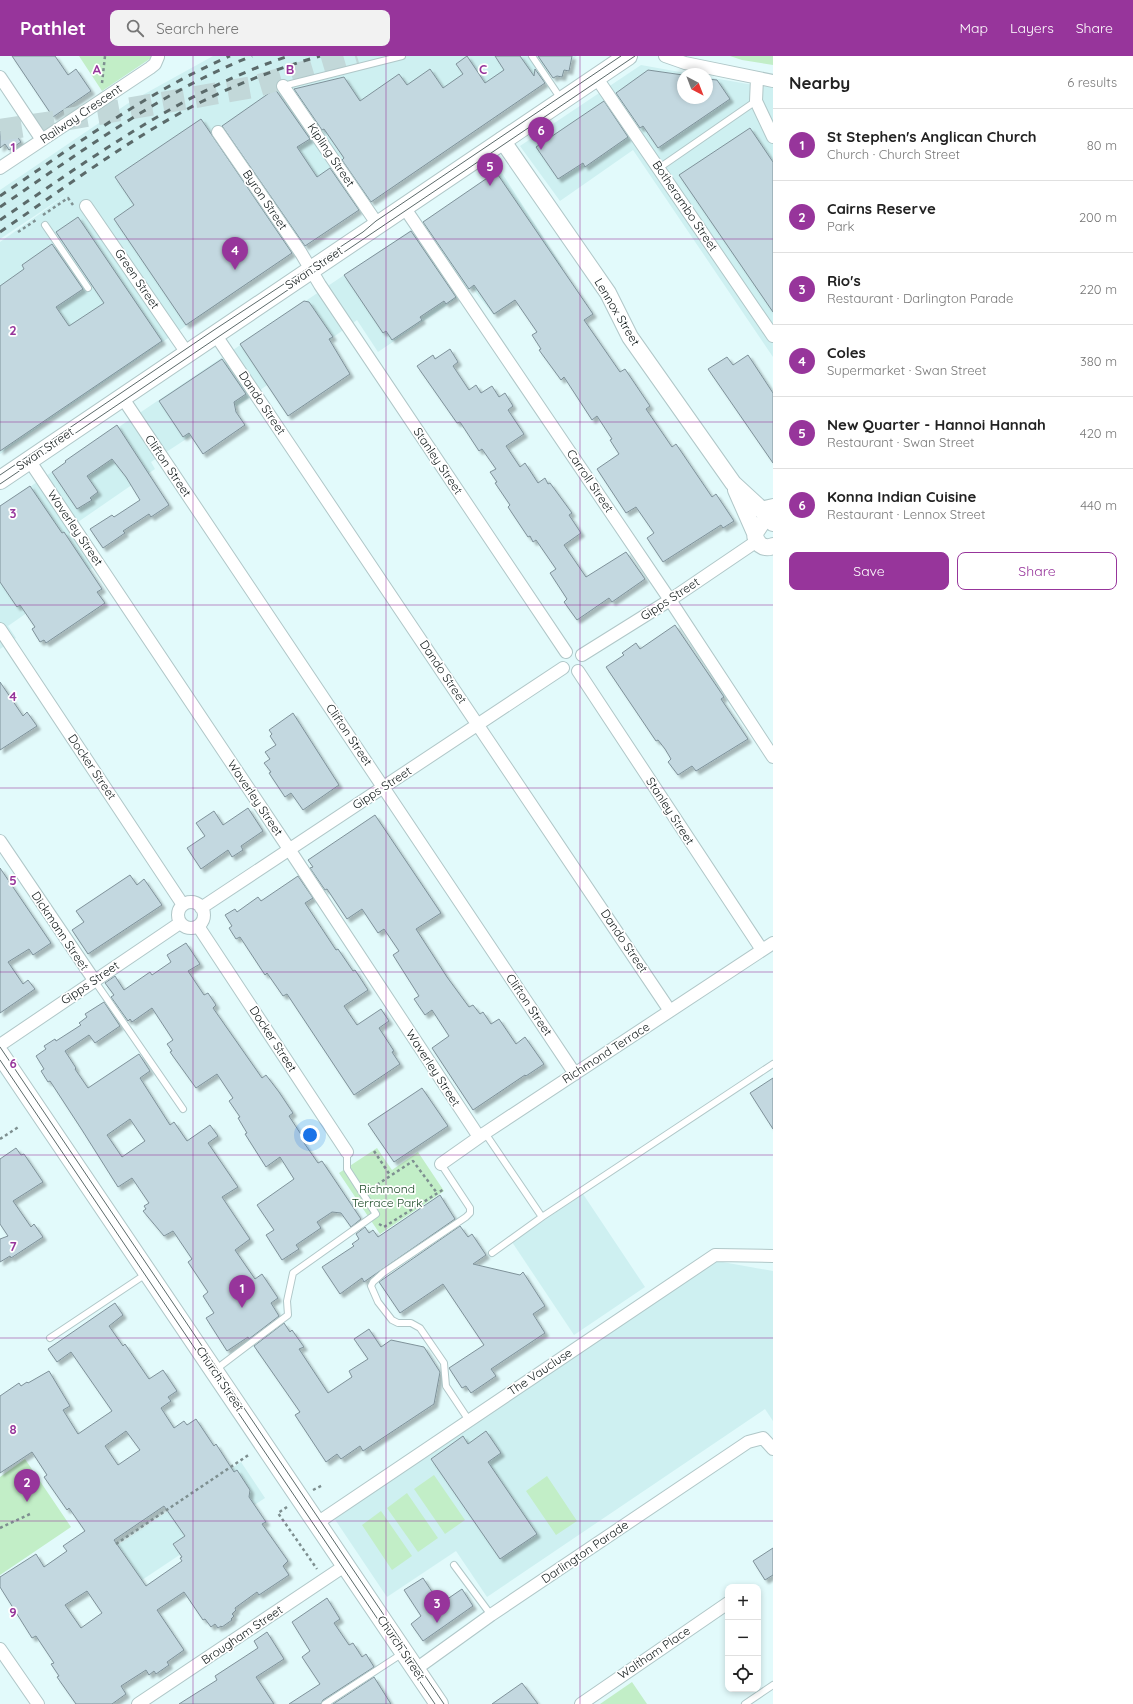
<!DOCTYPE html>
<meta charset="utf-8">
<style>
:root{--surface:#fff;--page:#f2f2f2;--text:#222;--muted:#767676;--line:#e0e0e0;--accent:#97359b}
body{margin:0;font-family:Quicksand,sans-serif;background:var(--page);color:var(--text)}
.controls{position:absolute;right:12px;bottom:12px;display:grid;overflow:hidden;border-radius:8px;box-shadow:0 2px 6px #0003}
.controls button{width:36px;height:36px;display:grid;place-items:center;padding:0;border:0;border-bottom:1px solid var(--line);background:var(--surface);color:var(--text);font:20px sans-serif}
.compass{position:absolute;left:677px;top:12px;width:36px;height:36px;border-radius:50%;background:var(--surface);box-shadow:0 2px 6px #0003;rotate:138deg}
.you{position:absolute;left:310px;top:1079px;width:14px;height:14px;margin:-10px;border:3px solid #fff;border-radius:50%;background:#1a73e8;box-shadow:0 0 0 6px #1a73e833}
.badge{display:grid;place-items:center;width:26px;height:26px;border-radius:50%;background:var(--accent);color:#fff;font-size:13px;font-weight:700}
.pin{position:absolute;translate:-50% -33px;filter:drop-shadow(0 1px 2px #0008)}
.pin::after{content:'';position:absolute;top:21px;width:14px;height:12px;background:inherit;clip-path:polygon(0 0,100% 0,50% 100%)}
.list{margin:0;padding:0;list-style:none}
h2{display:flex;justify-content:space-between;align-items:center;height:52px;margin:0;padding:0 16px;font-size:17px}
h2 small{font-size:13px;font-weight:400;color:var(--muted)}
.list li{display:grid;grid-template-columns:26px 1fr auto;gap:12px;align-items:center;box-sizing:border-box;height:72px;padding:0 16px;border-top:1px solid var(--line)}
.list b{display:block;font-size:15px;white-space:nowrap}
.list p{margin:0;font-size:13px;white-space:nowrap;color:var(--muted)}
.list em{font-size:13px;font-style:normal;color:var(--muted)}
.actions{display:flex;gap:8px;padding:12px 16px}
.actions a{flex:1;padding:9px 0;border:1px solid var(--accent);border-radius:8px;text-align:center;font-size:14px;color:var(--accent)}
.actions .main{background:var(--accent);color:#fff}
.icon{flex:none;width:22px;height:22px;fill:none;stroke:currentColor;stroke-width:2;stroke-linecap:round;stroke-linejoin:round}
.map{position:relative;flex:none;width:773px;height:1648px;overflow:hidden}
header{display:flex;align-items:center;gap:24px;box-sizing:border-box;height:56px;padding:0 20px;background:var(--accent);color:#fff}
header strong{font-size:19px}
nav{display:flex;gap:22px;margin-inline-start:auto;font-size:14px}
.search{width:280px;height:36px;background:var(--page);display:flex;align-items:center;gap:10px;box-sizing:border-box;padding:0 14px;border-radius:8px;color:var(--muted);font-size:15px}
main{display:flex}
aside{flex:1;background:var(--surface)}
.map>svg:first-child{display:block}
</style>
<header>
<strong>Pathlet</strong>
<div class="search"><svg class="icon" aria-label="search" viewBox="0 0 24 24"><circle cx="10" cy="10" r="6"/><path d="M15 15l6 6"/></svg>Search here</div>
<nav><a>Map</a><a>Layers</a><a>Share</a></nav>
</header>
<main>
<div class="map">
<svg width="773" height="1648" viewBox="0 0 773 1648">
<defs>
<filter id="shadow"><feDropShadow dx="3.5" dy="3.5" stdDeviation="1" flood-color="#0004"/></filter>
</defs>
<rect width="100%" height="100%" fill="#e2fafb"/>
<path fill="#cef0f1" d="M213 0H577L0 398V186L72 135 0 183V134L130 46Z
M641 9 691 18H683V42H707V21L765 31H773V301L633 94 560 145 520 90Z
M500 114 563 212 494 259 472 232 378 296 357 264 249 342 151 406 155 413 78 466 103 504 8 570 16 582 0 593V451Z
M583 1138 645 1231 574 1279 512 1186Z
M717 1205 773 1215V1365L765 1353 487 1541 456 1495 387 1541 334 1462Z
M241 1406 265 1442 142 1524 118 1489Z"/>
<path fill="#c2eec7" d="M79 0H154L102 35Z
M730 0H773V9L742 4Z
M377 1092 392 1114 418 1096 444 1135 380 1178 339 1117Z
M25 1403 71 1471 0 1519V1421Z
M434 1419 465 1464 445 1478 414 1433Z
M547 1420 577 1465 556 1479 526 1435Z
M407 1437 438 1482 418 1496 387 1452Z
M381 1455 412 1500 392 1514 362 1469Z
M632 1626 647 1648H600Z"/>
<path fill="#c3d8e0" stroke="#7f929a" fill-rule="evenodd" filter="url(#shadow)" d="M12 0H55L68 19 76 13 91 35 53 61Z
M467 0 485 27 504 14 495 0H520L534 20 535 13 545 27 371 146 342 104 344 102 324 73 322 74 294 33 344 21 360 45 399 18 407 29 430 13 443 32 463 18 456 8Z
M538 0H572L569 15 564 14 562 21 557 20 553 22Z
M648 14 683 19V42H707V23L717 24 730 43 658 92 643 70 640 72 616 37Z
M275 33 310 83 297 91 317 121 330 112 359 154 305 190 222 70Z
M604 45 628 81 585 111 583 107 558 123 536 91Z
M201 63 292 197 186 269 114 163 134 149 115 121Z
M9 69 21 86 9 94 5 88 0 92V76Z
M750 72 773 106V256L679 119Z
M496 116 593 258 584 264 620 316 625 313 650 350 646 353 672 391 676 388 712 441 716 438 734 465 723 472 721 469 663 506 647 482 654 477 636 451 626 457 597 413 619 398 610 384 612 383 597 360 592 364 564 321 561 324 539 294 541 293 532 279 537 276 515 244 494 258 474 229 469 233 423 166Z
M78 161 162 285 0 395V230L24 213 22 209 52 188 83 233 56 251 69 270 104 247 56 176Z
M411 175 456 241 446 248 444 245 420 261 422 264 392 284 386 275 383 277 344 219Z
M304 245 309 246 333 281 329 283 350 318 288 360 240 288Z
M450 293 458 306 453 310 469 334 476 329 481 337 492 330 499 341 505 337 513 350 508 354 524 378 506 390 520 411 525 407 538 427 545 422 548 428 550 427 572 457 569 459 581 477 564 489 586 521 626 496 645 523 612 546 609 542 577 564 564 546 567 543 550 517 556 513 536 484 533 486 530 480 528 481 508 451 510 449 495 427 497 426 490 416 496 413 482 393 479 395 460 366 457 367 417 310 433 299 435 303Z
M748 299 773 337V407L708 313 727 301 733 309Z
M222 303 246 338 234 346 236 356 245 369 203 398 189 377 183 381 159 345Z
M117 369 169 449 151 461 149 458 123 475 125 477 103 492 90 473 112 459 114 461 140 444 126 421 112 403 87 420 98 436 90 442 92 444 77 453 52 416 66 406 65 405Z
M30 430 62 477 64 476 102 533 97 536 105 547 46 587 44 584 40 586 32 573 35 571 20 549 17 551 0 526V450Z
M675 569 724 641 721 643 748 683 696 715 692 710 678 719 668 706 671 703 665 693 658 684 656 685 606 611 624 599 622 597 636 587 640 593Z
M0 626 23 660 27 656 37 670 0 694Z
M293 657 339 729 303 754 291 737 285 741 269 717 271 716 264 707 270 703 265 696 276 689 270 680 272 678 269 674Z
M248 752 263 775 241 790 243 794 232 801 228 794 201 813 187 792 205 780 196 767 214 755 223 769Z
M375 759 441 857 416 873 447 921 469 951 473 949 480 958 483 956 491 968 499 963 516 988 525 981 544 1008 526 1020 525 1019 473 1054 432 992 449 980 432 954 425 959 414 943 419 940 393 899 399 895 384 873 378 877 362 853 347 863 327 833 325 834 310 812 313 811 308 804Z
M0 812 51 887 33 899 29 893 8 906 23 928 28 924 35 933 0 957Z
M130 819 137 829 144 823 162 849 88 898 72 874 84 866 76 855Z
M298 820 313 842 305 847 336 894 338 893 353 915 355 914 368 934 344 950 357 969 381 953 389 965 379 972 394 995 392 996 400 1008 354 1039 287 938 283 940 267 917 265 919 240 881 236 883 229 872 232 870 225 859 235 853 237 856 258 841 261 845Z
M186 887 200 908 188 915 204 939 208 937 216 949 213 952 262 1022 266 1019 279 1036 293 1057 289 1060 304 1083 302 1084 318 1107 322 1105 361 1163 351 1171 341 1157 332 1156 317 1166 321 1172 296 1189 299 1193 282 1204 266 1179 274 1174 257 1149 294 1123 280 1101 266 1111 245 1078 247 1077 238 1062 240 1061 229 1045 233 1042 217 1018 196 1032 170 996 172 995 167 988 173 984 152 952 132 966 130 963 128 965 111 941 114 939 105 927 115 920 124 934 150 916 152 919 171 906 167 899Z
M104 946 120 970 95 987 89 979 65 995 76 1012 75 1013 88 1032 139 998 150 1015 140 1022 170 1069 174 1066 187 1085 210 1069 218 1080 208 1087 238 1131 222 1141 250 1183 235 1194 255 1223 262 1218 278 1242 271 1247 279 1260 249 1283 248 1281 227 1295 206 1262 214 1257 203 1240 208 1236 188 1206 192 1203 173 1175 164 1180 143 1155 146 1153 144 1150 149 1147 132 1122 118 1131 82 1074 50 1025 48 1026 41 1015 44 1013 36 1000 46 993 44 990 55 983 56 985 81 969 79 967 87 961 85 958ZM130 1063 145 1085 122 1101 107 1079Z
M773 1022V1073L750 1037Z
M422 1032 448 1070 394 1106 368 1068Z
M16 1092 21 1099 24 1098 43 1126 13 1145 31 1171 34 1168 43 1181 11 1202 10 1200 0 1206V1183L8 1180 0 1168V1103Z
M440 1139 455 1163 364 1226 362 1222 340 1238 322 1211 354 1190 352 1188 359 1183 356 1178 365 1171 369 1177 373 1174 378 1181Z
M460 1170 468 1181 472 1178 486 1199 473 1208 520 1219 523 1216 545 1250 533 1258 545 1277 491 1313 496 1320 471 1337 466 1330 462 1332 449 1312 484 1289 443 1228 400 1257 379 1226Z
M115 1247 123 1259 109 1270 123 1290 125 1288 149 1323 163 1314 177 1335 168 1341 171 1345 161 1352 174 1372 184 1365 187 1369 196 1363 214 1390 216 1388 234 1416 237 1414 250 1434 249 1441 266 1466 262 1468 288 1505 283 1510 289 1519 259 1539 257 1536 235 1552 236 1554 232 1558 234 1560 231 1563 232 1564 222 1571 221 1570 218 1572 215 1568 211 1571 205 1563 203 1564 184 1536 157 1554 184 1594 167 1606 169 1609 156 1618 154 1615 149 1619 146 1614 121 1630 126 1638 112 1648H76L57 1621 59 1620 51 1608 54 1607 36 1580 32 1582 0 1531V1521L36 1498 44 1511 67 1495 63 1490 85 1475 69 1452 67 1454 44 1421 47 1419 32 1396 0 1417V1340L19 1327 21 1330 27 1326 28 1327 49 1315 70 1350 63 1354 78 1378 112 1355 71 1296 57 1306 48 1293ZM126 1375 140 1394 118 1409 105 1390ZM164 1450 185 1480 173 1488 182 1501 180 1502 182 1505 146 1530 114 1484ZM87 1535 102 1557 81 1572 65 1549Z
M284 1267 290 1276 292 1274 304 1291 299 1293 328 1337 352 1321 349 1315 368 1303 354 1283 369 1273 381 1291 391 1284 424 1291 440 1316 434 1348 363 1395 360 1390 341 1403 337 1398 326 1406 295 1359 300 1356 254 1290Z
M486 1375 501 1397 488 1406 537 1478 500 1503 431 1403 463 1380 468 1388Z
M773 1492V1519L765 1524 753 1505Z
M423 1522 440 1548 462 1533 473 1550 423 1585 411 1568 421 1560 404 1534Z
M327 1542 340 1563 334 1567 349 1589 353 1587 362 1601 366 1598 374 1611 323 1644 321 1648H289L320 1628 302 1601 310 1595 292 1566Z
M267 1576 284 1603 256 1621 274 1648H179L217 1624 215 1620 258 1592 254 1585Z
M374 1621 391 1648H333Z
M522 1627 538 1648H492Z"/>
<g fill="none" stroke-linecap="round" stroke-linejoin="round">
<path stroke="#c2d8d9" stroke-width="22" stroke-dasharray="22 11" stroke-linecap="butt" d="M0 74 52 66 253 31 357 0"/>
<g stroke="#b0c7c8" stroke-width="8">
<path id="service" d="M532 0 561 43
M283 30 402 0
M659 112 756 45
M45 169 88 232
M94 924 183 1053
M485 1077 542 1161
M441 1108 470 1152V1157L466 1161 383 1217 373 1226 371 1230 378 1246 392 1264 398 1267H411L420 1272 444 1307 446 1330 468 1363
M492 1197 542 1161 773 1008
M50 1282 146 1218
M215 1314 288 1259 287 1245 293 1217 376 1158 347 1113V1096
M454 1509 491 1559
M325 1648 403 1597
M745 1648 773 1629"/>
</g>
<g stroke="#b0c7c8" stroke-width="14">
<path id="minor" d="M665 0 685 7 773 25
M0 21 42 84
M596 21 773 280
M757 22 756 45 773 81
M283 30 378 169
M218 76 301 197 320 229 566 596
M0 112 150 12 155 8 158 1
M86 150 187 297
M404 151 670 544 773 701
M215 278 670 955
M122 341 575 1018
M29 404 289 793 479 1081
M760 452 773 449
M0 573 183 849
M582 599 670 544 757 485
M578 615 762 894
M0 785 94 924
M178 859a13 13 0 1 1 26 0a13 13 0 1 1-26 0Z
M201 852 563 612
M198 870 347 1096
M0 989 180 867
M441 1108 485 1077 773 887
M317 1467 715 1199 773 1200
M0 1593 38 1648
M416 1613 491 1559 748 1386 763 1382 773 1393
M138 1648 346 1509
M581 1648 728 1547"/>
</g>
<g stroke="#b0c7c8" stroke-width="18">
<path id="tertiary" d="M502 84 608 237 630 281 733 427 760 452 773 467
M736 434 755 477
M761 468 755 477C755 487 763 494 773 490"/>
</g>
<g stroke="#b0c7c8" stroke-width="20">
<path id="secondary" d="M0 424 628 0
M0 998 439 1648"/>
</g>
<path stroke="#7e8f90" stroke-width="2.5" stroke-dasharray="3 3" stroke-linecap="butt" d="M102 27 105 0
M43 159 68 142 73 149
M18 176 36 164
M0 1083 20 1070
M374 1095 390 1119
M372 1132 413 1105 437 1137
M379 1168 384 1171 444 1133
M313 1434 323 1429
M287 1451 278 1457 317 1513
M0 1472 32 1457
M116 1488 250 1398"/>
<use href="#service" stroke="#fff" stroke-width="6"/>
<use href="#minor" stroke="#fff" stroke-width="12"/>
<use href="#tertiary" stroke="#fff" stroke-width="16"/>
<use href="#secondary" stroke="#fff" stroke-width="18"/>
<path stroke="#5b6a6a" stroke-width="1" d="M0 419 214 274 363 176 376 165 621 0
M0 428 635 0
M0 991 444 1648
M0 1004 435 1648"/>
<path stroke="#5b6a6a" stroke-width="3" stroke-dasharray="7 7" stroke-linecap="butt" d="M0 140C74 90 147 36 230 0
M0 151C81 96 161 36 252 0
M0 164C92 102 182 35 289 0
M0 176C66 131 130 82 201 46 239 27 279 12 320 0"/>
</g>
<path fill="none" stroke="#97359b" stroke-width="1" stroke-opacity="0.55" d="M193 0V1648M386 0V1648M580 0V1648M0 183H773M0 366H773M0 549H773M0 732H773M0 916H773M0 1099H773M0 1282H773M0 1465H773"/>
<g text-anchor="middle" stroke-width="3.5" stroke-linejoin="round" paint-order="stroke">
<g font-size="12" fill="#0f1818" stroke="#fff">
<text transform="translate(81 58) rotate(-34)" y="4">Railway Crescent</text>
<text transform="translate(331 99) rotate(56)" y="4">Kipling Street</text>
<text transform="translate(265 144) rotate(56)" y="4">Byron Street</text>
<text transform="translate(685 150) rotate(56)" y="4">Botherambo Street</text>
<text transform="translate(314 212) rotate(-34)" y="4">Swan Street</text>
<text transform="translate(137 223) rotate(56)" y="4">Green Street</text>
<text transform="translate(617 256) rotate(59)" y="4">Lennox Street</text>
<text transform="translate(262 347) rotate(56)" y="4">Dando Street</text>
<text transform="translate(45 393) rotate(-34)" y="4">Swan Street</text>
<text transform="translate(438 405) rotate(56)" y="4">Stanley Street</text>
<text transform="translate(168 410) rotate(56)" y="4">Clifton Street</text>
<text transform="translate(590 425) rotate(56)" y="4">Carroll Street</text>
<text transform="translate(75 472) rotate(56)" y="4">Waverley Street</text>
<text transform="translate(670 543) rotate(-33)" y="4">Gipps Street</text>
<text transform="translate(443 616) rotate(56)" y="4">Dando Street</text>
<text transform="translate(349 679) rotate(56)" y="4">Clifton Street</text>
<text transform="translate(92 711) rotate(56)" y="4">Docker Street</text>
<text transform="translate(382 732) rotate(-33)" y="4">Gipps Street</text>
<text transform="translate(255 742) rotate(56)" y="4">Waverley Street</text>
<text transform="translate(670 755) rotate(57)" y="4">Stanley Street</text>
<text transform="translate(60 875) rotate(56)" y="4">Dickmann Street</text>
<text transform="translate(624 885) rotate(56)" y="4">Dando Street</text>
<text transform="translate(90 927) rotate(-34)" y="4">Gipps Street</text>
<text transform="translate(529 949) rotate(56)" y="4">Clifton Street</text>
<text transform="translate(273 983) rotate(57)" y="4">Docker Street</text>
<text transform="translate(606 997) rotate(-33)" y="4">Richmond Terrace</text>
<text transform="translate(433 1012) rotate(57)" y="4">Waverley Street</text>
<text transform="translate(540 1316) rotate(-34)" y="4">The Vaucluse</text>
<text transform="translate(220 1323) rotate(56)" y="4">Church Street</text>
<text transform="translate(585 1496) rotate(-34)" y="4">Darlington Parade</text>
<text transform="translate(242 1579) rotate(-34)" y="4">Brougham Street</text>
<text transform="translate(401 1592) rotate(56)" y="4">Church Street</text>
<text transform="translate(654 1597) rotate(-34)" y="4">Waltham Place</text>
</g>
<g font-size="12" fill="#194924" stroke="#fff">
<text x="387" y="1137">Richmond<tspan x="387" dy="14">Terrace Park</tspan></text>
</g>
</g>
<g font-size="13" text-anchor="middle" font-weight="bold" fill="#97359b" stroke="#fff" stroke-width="3.5" stroke-linejoin="round" paint-order="stroke">
<text x="97" y="18">A</text>
<text x="290" y="18">B</text>
<text x="483" y="18">C</text>
<text x="13" y="96">1</text>
<text x="13" y="279">2</text>
<text x="13" y="462">3</text>
<text x="13" y="645">4</text>
<text x="13" y="829">5</text>
<text x="13" y="1012">6</text>
<text x="13" y="1195">7</text>
<text x="13" y="1378">8</text>
<text x="13" y="1561">9</text>
</g>
</svg>
<div class="controls">
<button>+</button>
<button>−</button>
<button><svg class="icon" aria-label="locate" viewBox="0 0 24 24"><circle cx="12" cy="12" r="6"/><path d="M12 2v4M12 18v4M2 12h4M18 12h4"/></svg></button>
</div>
<svg class="compass" viewBox="-18 -18 36 36"><path d="M0-13l5 13h-10z" fill="#e53935"/><path d="M0 13l5-13h-10z" fill="#767676"/></svg>
<div class="you"></div>
<div class="pin badge" style="left:242px;top:1252px">1</div>
<div class="pin badge" style="left:27px;top:1446px">2</div>
<div class="pin badge" style="left:437px;top:1567px">3</div>
<div class="pin badge" style="left:235px;top:214px">4</div>
<div class="pin badge" style="left:490px;top:130px">5</div>
<div class="pin badge" style="left:541px;top:94px">6</div>
</div>
<aside>
<h2>Nearby<small>6 results</small></h2>
<ul class="list">
<li><span class="badge">1</span><div><b>St Stephen's Anglican Church</b><p>Church · Church Street</p></div><em>80 m</em></li>
<li><span class="badge">2</span><div><b>Cairns Reserve</b><p>Park</p></div><em>200 m</em></li>
<li><span class="badge">3</span><div><b>Rio's</b><p>Restaurant · Darlington Parade</p></div><em>220 m</em></li>
<li><span class="badge">4</span><div><b>Coles</b><p>Supermarket · Swan Street</p></div><em>380 m</em></li>
<li><span class="badge">5</span><div><b>New Quarter - Hannoi Hannah</b><p>Restaurant · Swan Street</p></div><em>420 m</em></li>
<li><span class="badge">6</span><div><b>Konna Indian Cuisine</b><p>Restaurant · Lennox Street</p></div><em>440 m</em></li>
</ul>
<div class="actions"><a class="main">Save</a><a>Share</a></div>
</aside>
</main>
